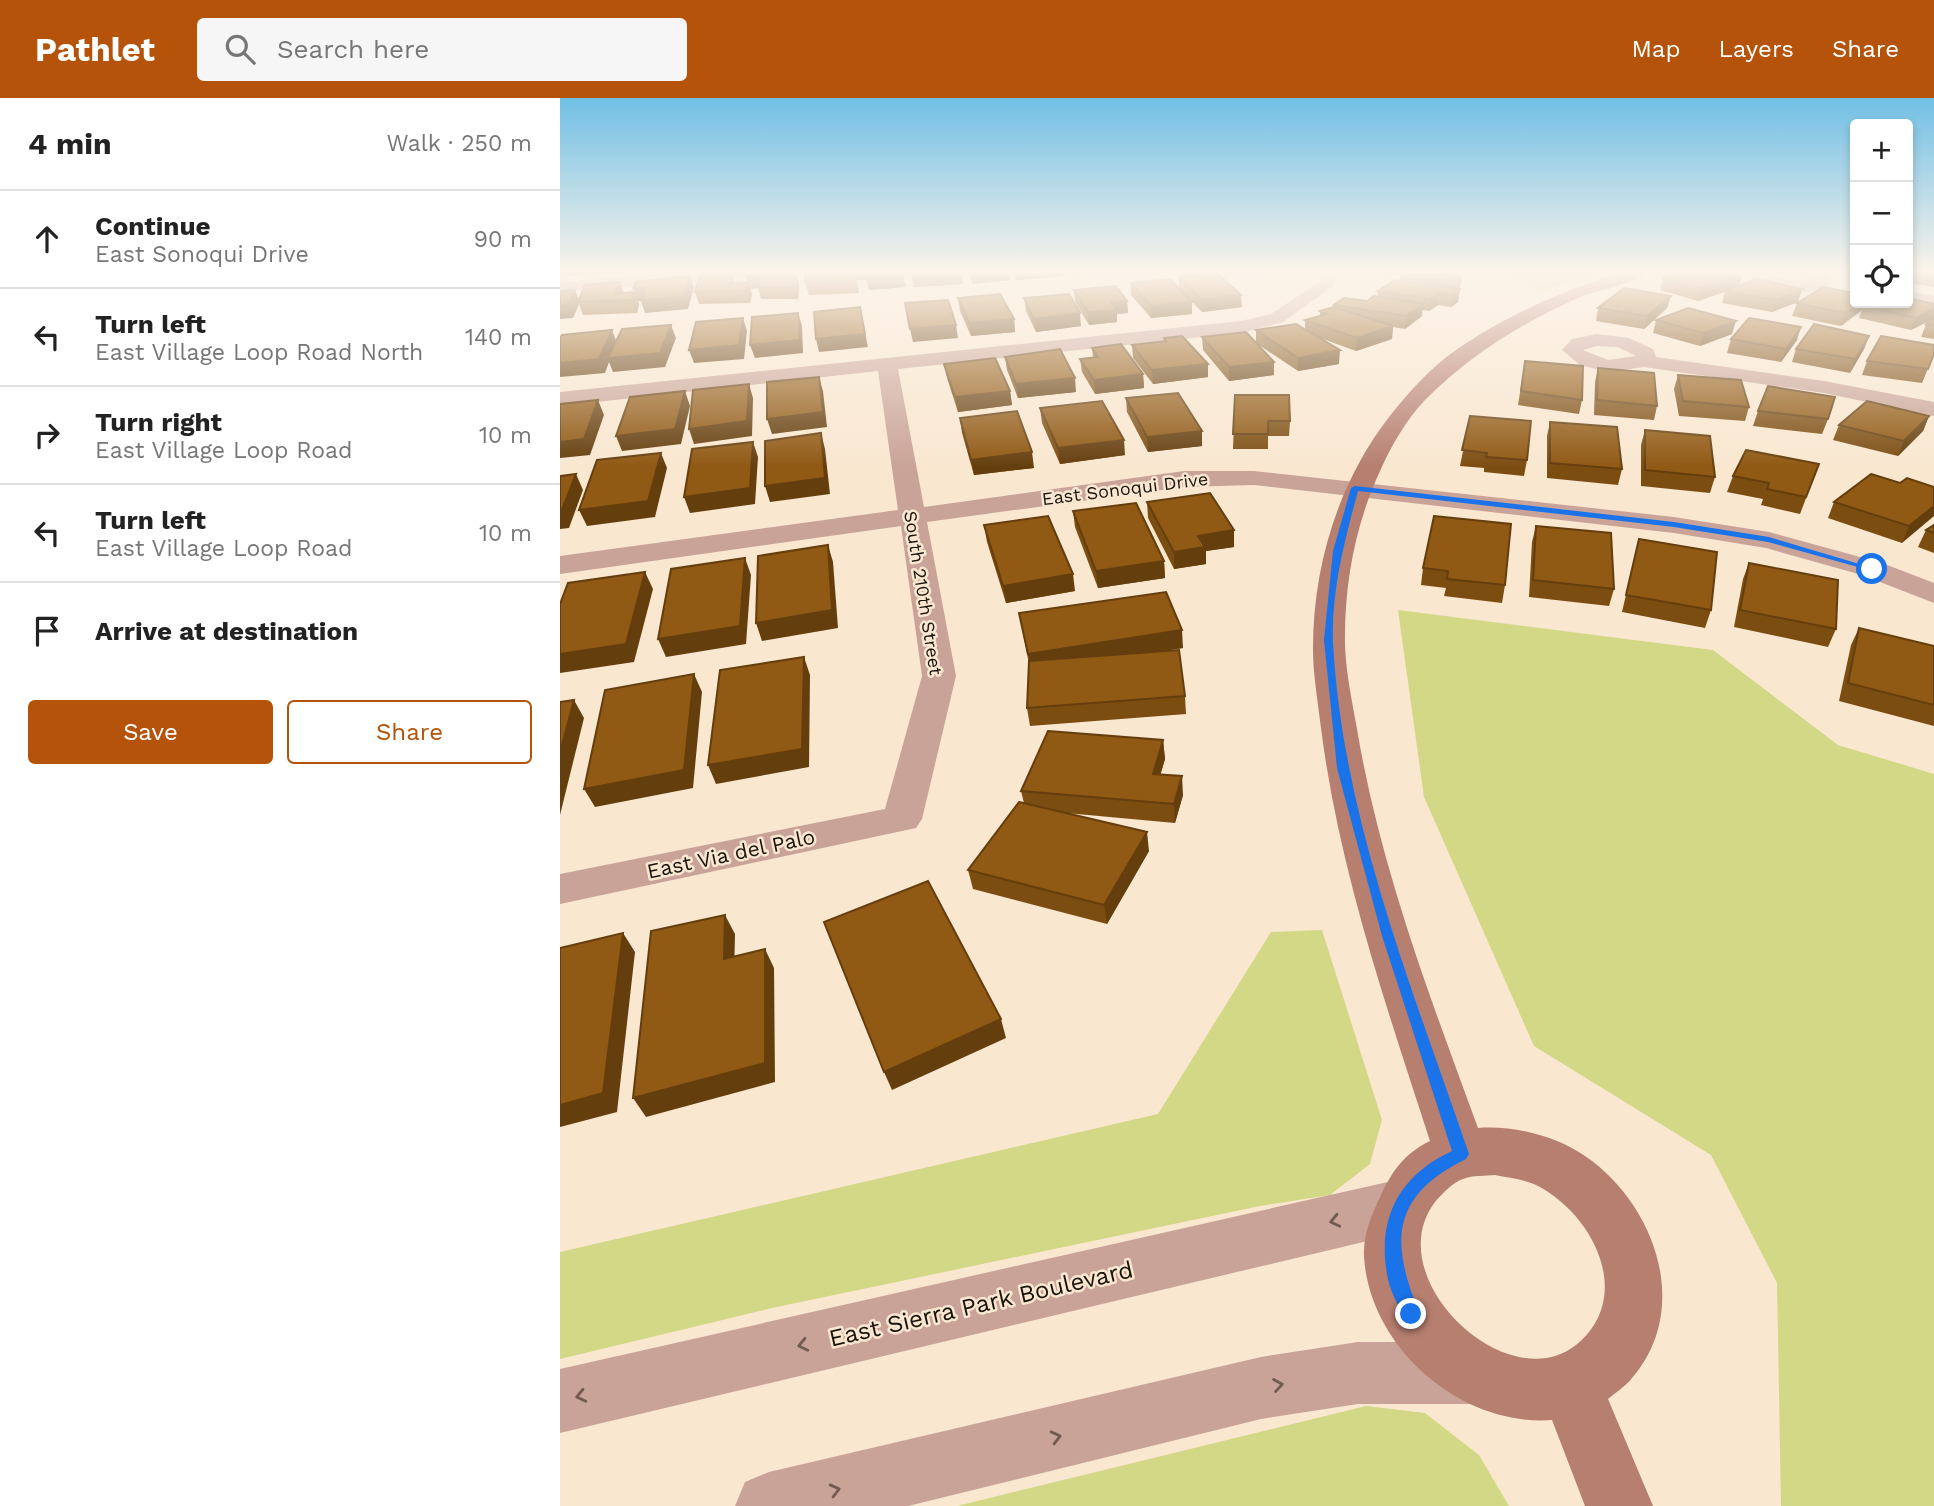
<!DOCTYPE html>
<meta charset="utf-8">
<style>
:root{--surface:#fff;--page:#f6f6f6;--text:#222;--muted:#767676;--line:#e0e0e0;--accent:#b45309}
body{margin:0;font-family:"Work Sans",sans-serif;background:var(--page);color:var(--text)}
.controls{position:absolute;right:21px;top:21px;display:grid;overflow:hidden;border-radius:7px;box-shadow:0 4px 10px #0003}
.controls button{width:63px;height:63px;display:grid;place-items:center;padding:0;border:0;border-bottom:2px solid var(--line);background:var(--surface);color:var(--text);font:35px sans-serif}
.stop{position:absolute;width:21px;height:21px;margin:-16px;border:5px solid #1a73e8;border-radius:50%;background:#fff}
.stop.end{background:#1a73e8;border-color:#fff;box-shadow:0 2px 7px #0008}
.list{margin:0;padding:0;list-style:none}
h2{display:flex;justify-content:space-between;align-items:center;height:91px;margin:0;padding:0 28px;font-size:30px}
h2 small{font-size:23px;font-weight:400;color:var(--muted)}
.list li{display:grid;grid-template-columns:46px 1fr auto;gap:21px;align-items:center;box-sizing:border-box;height:98px;padding:0 28px;border-top:2px solid var(--line)}
.list b{display:block;font-size:26px;white-space:nowrap}
.list p{margin:0;font-size:23px;white-space:nowrap;color:var(--muted)}
.list em{font-size:23px;font-style:normal;color:var(--muted)}
.actions{display:flex;gap:14px;padding:21px 28px}
.actions a{flex:1;padding:16px 0;border:2px solid var(--accent);border-radius:7px;text-align:center;font-size:24px;color:var(--accent)}
.actions .main{background:var(--accent);color:#fff}
.icon{flex:none;width:38px;height:38px;fill:none;stroke:currentColor;stroke-width:2;stroke-linecap:round;stroke-linejoin:round}
.map{position:relative;flex:none;width:1374px;height:1408px;overflow:hidden}
header{display:flex;align-items:center;gap:42px;box-sizing:border-box;height:98px;padding:0 35px;background:var(--accent);color:#fff}
header strong{font-size:33px}
nav{display:flex;gap:38px;margin-inline-start:auto;font-size:24px}
.search{width:490px;height:63px;background:var(--page);display:flex;align-items:center;gap:18px;box-sizing:border-box;padding:0 24px;border-radius:7px;color:var(--muted);font-size:26px}
main{display:flex}
aside{flex:1;background:var(--surface)}
.map>svg:first-child{display:block}
</style>
<header>
<strong>Pathlet</strong>
<div class="search"><svg class="icon" aria-label="search" viewBox="0 0 24 24"><circle cx="10" cy="10" r="6"/><path d="M15 15l6 6"/></svg>Search here</div>
<nav><a>Map</a><a>Layers</a><a>Share</a></nav>
</header>
<main>
<aside>
<h2>4 min<small>Walk · 250 m</small></h2>
<ul class="list">
<li><svg class="icon" aria-label="ahead" viewBox="0 0 24 24"><path d="M12 20V5M6 11l6-6 6 6"/></svg><div><b>Continue</b><p>East Sonoqui Drive</p></div><em>90 m</em></li>
<li><svg class="icon" aria-label="left" viewBox="0 0 24 24"><path d="M17 20v-9H6M10 6l-5 5 5 5"/></svg><div><b>Turn left</b><p>East Village Loop Road North</p></div><em>140 m</em></li>
<li><svg class="icon" aria-label="right" viewBox="0 0 24 24"><path d="M7 20v-9h11M14 6l5 5-5 5"/></svg><div><b>Turn right</b><p>East Village Loop Road</p></div><em>10 m</em></li>
<li><svg class="icon" aria-label="left" viewBox="0 0 24 24"><path d="M17 20v-9H6M10 6l-5 5 5 5"/></svg><div><b>Turn left</b><p>East Village Loop Road</p></div><em>10 m</em></li>
<li><svg class="icon" aria-label="arrive" viewBox="0 0 24 24"><path d="M6 21V4h12l-3 4 3 4H6"/></svg><div><b>Arrive at destination</b></div></li>
</ul>
<div class="actions"><a class="main">Save</a><a>Share</a></div>
</aside>
<div class="map">
<svg width="1374" height="1408" viewBox="0 0 1374 1408">
<rect width="100%" height="100%" fill="#f9e7d0"/>
<path fill="#d3d886" d="M941 172H1047L981 194Z
M838 512 1153 552 1278 647 1374 676V1408H1221L1217 1185 1151 1057 974 948 864 699Z
M762 832 822 1022 810 1066 770 1097 700 1108 212 1210 0 1261V1154L598 1016 711 834Z
M806 1308 865 1315 919 1357 949 1408H397Z"/>
<g fill="none" stroke-linecap="round" stroke-linejoin="round">
<path fill="#c9a398" fill-rule="evenodd" d="M152 172H218L210 177 0 194V184Z
M1192 172H1211L1208 176 1212 178 1231 183 1253 181 1233 175 1231 172C1248 172 1261 169 1271 183 1253 203 1214 192 1193 182L1190 175Z
M767 179 773 180 775 184 773 188 723 224 681 235 338 271 364 409 624 373H694L1114 419 1209 434 1322 465 1374 485V505L1302 477 1206 450 1114 435 694 387 624 389 367 424 396 578 362 721 356 730 0 806V776L325 711 362 578 341 428 0 476V458L338 412 318 273 0 308V294L681 223 711 216Z
M1348 193 1374 198V208L1348 203Z
M1037 236 1069 240 1093 251 1096 259 1264 283 1374 304V318L1264 295 1084 269 1048 274 1020 267 1002 252 1012 241ZM1037 248 1058 249 1076 258 1048 262 1023 252Z
M841 1081 861 1089 869 1108 861 1127 841 1135 0 1335V1271Z
M798 1244H913L935 1253 944 1275 935 1297 913 1306H798L701 1321 348 1408H175L185 1384 209 1374 701 1259Z"/>
<path fill="#b67f70" fill-rule="evenodd" d="M1067 172H1091C1079 185 1036 192 1018 200 960 226 910 257 865 302 846 322 831 348 820 373 795 427 784 487 785 547 786 575 792 603 797 631 820 769 870 899 918 1030 953 1027 996 1038 1025 1058 1094 1105 1133 1209 1072 1280 1066 1288 1056 1294 1048 1301L1093 1408H1025L992 1322C902 1329 809 1250 804 1158 803 1136 812 1116 821 1097 832 1073 845 1055 870 1043 826 907 779 772 761 630 758 604 753 577 753 551 753 468 778 385 829 319 848 295 870 270 896 252 949 215 1006 192 1067 172ZM935 1077C948 1080 964 1081 976 1087 1034 1116 1075 1199 1016 1247 946 1302 818 1179 875 1104 882 1096 893 1084 903 1081 913 1077 925 1078 935 1077Z"/>
</g>
<path fill="#7c4d11" d="M187 172H215L217 176 236 175 239 187 238 201H201L198 190 190 191 186 179Z
M246 172H278L279 177 294 175V172L343 177 346 189 309 192 307 181 297 182 299 195 249 197 245 184Z
M351 172H449L450 182 413 186 408 175H401L403 186 354 189Z
M452 172H503V178L456 182Z
M823 172H900L901 183 898 204 891 209 878 207 869 213 862 212V218L845 231 833 229 832 241 796 253 760 240 779 266 738 273 699 247 714 264V277L669 283 643 252 642 239 696 244V232L745 231V222L760 218V213L774 209V207L807 203 818 199V193L841 183 842 176 830 177Z
M1348 172H1374V189L1348 185 1352 174 1348 177Z
M172 174 175 185 188 184 192 196 190 205 139 206 135 194Z
M619 178 682 209 642 214 632 204V216L591 220 571 197V185L619 190Z
M1103 180 1179 188 1242 191 1238 204 1212 214 1162 205 1165 193 1138 203 1100 192Z
M514 192 567 203 568 215 557 216V224L529 227 515 204Z
M74 194 79 206 77 215 23 217 19 206 13 220 19 202Z
M398 200 454 221 455 234 411 238 400 213Z
M464 200 521 228 476 234 466 213Z
M1237 205 1374 206V241L1361 239 1366 226 1371 222 1351 232 1299 220 1302 212 1281 228 1232 218Z
M1038 210H1107L1084 231 1036 223Z
M1096 222 1172 236 1140 248 1093 235Z
M1309 238 1304 251 1290 275 1232 264 1236 251Z
M604 240 648 266V279L593 286 573 260 572 247 604 243Z
M1171 241 1237 242 1221 264 1167 255Z
M532 250 583 276 584 290 535 296 522 274 520 261 533 259Z
M1374 256 1362 285 1302 277 1307 263Z
M445 259 516 294 458 300 447 272Z
M965 263 1022 302 1019 316 958 307Z
M384 266 450 293 452 307 398 314 387 280Z
M1038 270 1097 308 1094 322 1034 317 1035 284Z
M1118 277 1189 309 1185 323 1119 318 1114 291Z
M675 297 730 323 729 338H708V351H673Z
M566 300 642 333V348L588 354 567 314Z
M480 310 565 357 500 366 482 325Z
M1198 313 1268 321 1262 336 1193 328Z
M910 318 967 362 964 378 924 374V370L900 368Z
M1369 318 1363 333 1338 358 1273 342 1279 327Z
M400 320 474 370 414 377 402 335Z
M990 324 1062 371 1058 387 987 380V338Z
M1085 332 1155 379 1150 395 1081 388V347Z
M1259 366 1240 416 1201 407 1203 401 1167 394 1173 378Z
M1340 385 1374 389 1342 445 1268 420 1274 404Z
M587 404 674 449 646 453V466L614 471 588 420Z
M513 413 604 463 605 480 538 490 515 429Z
M874 418 945 487 942 505 884 498 886 490 861 487 863 470Z
M424 427 515 493 446 505 427 444Z
M1374 427V455L1358 449 1366 432Z
M976 428 1054 491 1049 508 969 499 972 444Z
M1079 441 1151 512 1145 530 1062 514Z
M1189 465 1276 531 1268 549 1174 529 1183 481Z
M459 515 623 550 593 554 625 598 626 616 470 628 467 610 469 566Z
M1299 530 1374 548V628L1279 603 1291 547Z
M603 642 605 661 600 677 623 697 615 725 506 715 589 753 547 826 413 791 408 772 464 705 461 693Z"/>
<path fill="#653e0e" d="M4 172H39L37 175 7 178Z
M43 172H74L44 175Z
M294 172H305L307 181 297 182 299 195Z
M397 172H407L408 175H401L403 186 354 189 352 177Z
M436 172H449L450 182 413 186 411 174Z
M455 172H503V178L456 182Z
M510 172H547V173L511 176Z
M831 172H886L830 177Z
M1348 172H1355L1348 177Z
M172 174 176 186H169Z
M236 175 239 187 238 201 235 189Z
M343 177 346 189 309 192 306 180Z
M1182 177 1179 189 1138 203 1141 190Z
M130 178 134 190 128 211 85 215 81 203H78L73 191Z
M199 178 198 190 190 191 186 179Z
M60 184 64 196H55Z
M188 184 192 196 190 205 186 192Z
M900 191 898 204 891 209 893 197Z
M1242 191 1238 204 1212 214 1216 202Z
M15 192 20 204H18L19 206 13 220 0 221V208Z
M74 194 79 206 77 215 72 202Z
M879 195 878 207 869 213 871 201Z
M681 197 682 209 642 214 641 201Z
M1111 198 1107 210 1084 231 1087 218Z
M567 203 568 215 557 216V224L529 227 528 214 551 204Z
M632 204V216L591 220V208Z
M1300 205H1307L1306 208H1304L1302 212 1281 228 1285 215Z
M863 206 862 218 845 231 846 218Z
M300 209 308 249 259 254 256 241Z
M1374 210V220L1351 232 1356 220Z
M238 215 242 228 243 255 195 260 190 247Z
M520 215 521 228 476 234 474 221Z
M183 220 187 233 184 261 134 265 129 252Z
M454 221 455 234 411 238 409 225Z
M1176 223 1172 236 1140 248 1144 235Z
M111 227 116 240 105 269 53 274 49 264 45 275 0 279V265L52 232 57 245Z
M396 227 398 240 353 244 350 231Z
M833 228 832 241 796 253 797 240Z
M1241 229 1237 242 1221 264 1226 251Z
M1309 238 1304 251 1290 275 1295 261Z
M780 252 779 266 738 273V260Z
M714 264V277L669 283V269Z
M648 266V279L593 286 592 272Z
M583 276 584 290 535 296 534 282Z
M259 279 263 293 267 329 212 336 207 321Z
M515 280 516 294 458 300 456 286Z
M189 286 193 300 192 338 134 346 129 331Z
M125 293 130 308 121 346 62 353 56 338Z
M450 293 452 307 398 314 395 299Z
M38 302 44 317 30 357 0 360V344Z
M1369 318 1363 333 1338 358 1344 343Z
M642 333V348L588 354 587 339Z
M261 335 265 351 270 396 210 404 205 388Z
M564 342 565 357 500 366 498 350Z
M193 344 198 359 195 406 130 415 124 399Z
M472 354 474 370 414 377 411 362Z
M101 355 107 370 95 419 27 428 19 412Z
M16 376 23 392 9 430 0 431V414Z
M1374 408V418L1342 445 1349 428Z
M674 432V449L646 453V466L614 471V454L638 438Z
M268 447 273 464 278 530 202 543 196 525Z
M185 460 191 477 186 546 106 559 98 541Z
M604 463 605 480 538 490 536 473Z
M85 474 93 491 74 564 0 575V556Z
M513 476 515 493 446 505 443 488Z
M622 532 623 550 471 574 468 556Z
M244 559 250 577 249 669 156 686 148 667Z
M134 576 142 594 133 690 35 709 24 691Z
M14 602 24 620 0 717V655Z
M603 642 605 661 595 695 593 676Z
M622 678 623 697 615 725 614 706Z
M587 734 589 753 547 826 544 807Z
M165 817 175 836 174 879 164 861Z
M63 835 75 854 57 1014 0 1029V1007Z
M205 851 214 870 215 984 86 1019 73 1000Z
M441 921 446 940 332 992 324 974Z"/>
<path fill="#905914" stroke="#653e0e" stroke-width="2" d="M187 172H215L214 177 236 175 235 189H198L199 178 186 179Z
M246 172H277V177L295 175 296 183 245 184Z
M305 172H342L343 177 306 180Z
M351 172H401V174L352 177Z
M410 172H436L411 174Z
M842 172H900L901 183 841 181Z
M1131 172H1161L1182 177 1141 190 1103 180Z
M1355 172H1374V176L1352 173Z
M172 174 169 186 188 184 186 192 135 194 140 177Z
M657 175 681 197 641 201 619 178Z
M130 178 124 198 81 202 86 190 73 191 76 184Z
M610 181 632 204 591 208 571 185Z
M1197 181 1242 191 1216 202 1165 193Z
M835 182 900 191 893 197 879 195 871 201 818 193Z
M60 184 55 196 74 194 72 202 18 204 25 187Z
M556 188 567 203 551 204 556 212 528 214 514 192Z
M1263 189 1295 195V205H1300L1285 215 1237 205Z
M1064 190 1111 198 1087 218 1038 210Z
M15 192 7 207 0 208V193Z
M440 196 454 221 409 225 398 200Z
M509 196 520 215 474 221 464 200Z
M814 198 863 206 846 218 774 207 784 200 807 203Z
M1348 200 1374 206V210L1356 220 1304 208 1310 205H1348Z
M388 202 396 227 350 231 345 205Z
M300 209 305 236 256 241 254 214Z
M774 209 833 228 797 240 745 222 767 216 760 213Z
M1128 210 1176 223 1144 235 1096 222Z
M238 215 240 242 190 247 192 219Z
M1374 219V227L1366 226Z
M183 220 179 247 129 252 136 224Z
M1189 220 1241 229 1226 251 1171 241Z
M736 226 780 252 738 260 696 232Z
M1254 226 1309 238 1295 261 1236 251Z
M111 227 100 255 48 260 62 231Z
M52 232 39 261 0 265V240L2 237Z
M686 234 714 264 669 269 642 239Z
M622 238 648 266 592 272 572 247 606 243 604 240Z
M1321 238 1374 247V256L1368 271 1307 263Z
M561 246 583 276 534 282 520 261 538 259 532 250Z
M500 251 515 280 456 286 445 259Z
M435 260 450 293 395 299 384 266Z
M965 263 1023 268 1022 302 961 293Z
M1038 270 1094 275 1097 308 1037 302Z
M1118 277 1181 282 1189 309 1123 303Z
M259 279 263 314 207 321V284Z
M189 286 187 323 129 331 133 292Z
M1208 288 1275 299 1268 321 1198 313Z
M125 293 115 331 56 338 70 299Z
M618 295 642 333 587 339 566 300Z
M675 297H729L730 323H708V336H673Z
M38 302 24 341 0 344V306Z
M542 303 564 342 498 350 480 310Z
M1307 303 1369 318 1344 343 1279 327Z
M457 313 472 354 411 362 400 320Z
M910 318 971 323 967 362 926 359 927 355 902 352Z
M990 324 1057 329 1062 371 990 365Z
M1085 332 1150 338 1155 379 1085 372Z
M261 335 265 380 205 388V343Z
M193 344 190 390 124 399 132 351Z
M1186 352 1259 366 1246 399 1207 391 1209 385 1173 378Z
M101 355 88 403 19 412 37 362Z
M16 376 1 414H0V378Z
M1311 376 1340 385 1347 380 1374 389V408L1349 428 1274 404Z
M650 395 674 432 638 438 645 449 614 454 587 404Z
M576 405 604 463 536 473 513 413Z
M488 418 513 476 443 488 424 427Z
M874 418 951 426 945 487 887 481 888 473 863 470Z
M1374 427V435L1366 432Z
M976 428 1051 435 1054 491 973 482Z
M1079 441 1157 454 1151 512 1066 497Z
M268 447 272 512 196 525 198 458Z
M185 460 180 528 98 541 111 471Z
M1189 465 1278 482 1276 531 1180 512Z
M85 474 66 546 0 556V506L8 485Z
M606 494 622 532 468 556 459 515Z
M1299 530 1374 548V607L1288 585Z
M619 552 625 598 467 610 469 563Z
M244 559 242 651 148 667 160 572Z
M134 576 124 672 24 691 45 592Z
M14 602 0 655V604Z
M488 633 603 642 593 676 622 678 614 706 461 693Z
M459 704 587 734 544 807 408 772Z
M368 783 441 921 324 974 264 824Z
M165 817 164 861 205 851V965L73 1000 91 833Z
M63 835 43 995 0 1007V850Z"/>
<defs><path id="oneway-chevron" d="M-2-3.5L2.5 0L-2 3.5" fill="none" stroke-width="1.6" stroke-linecap="round" stroke-linejoin="round" transform="scale(1.75)"/></defs>
<g stroke="#715b52">
<use href="#oneway-chevron" transform="translate(775 1123) rotate(167)"/>
<use href="#oneway-chevron" transform="translate(243 1247) rotate(167)"/>
<use href="#oneway-chevron" transform="translate(718 1287) rotate(-9)"/>
<use href="#oneway-chevron" transform="translate(21 1298) rotate(167)"/>
<use href="#oneway-chevron" transform="translate(496 1339) rotate(-14)"/>
<use href="#oneway-chevron" transform="translate(275 1392) rotate(-14)"/>
</g>
<linearGradient id="sky" x2="0" y2="1"><stop stop-color="#70bfe5"/><stop offset="0.47" stop-color="#fcf4ea"/><stop offset="1" stop-color="#fcf4ea" stop-opacity="0"/></linearGradient>
<rect width="1374" height="369" fill="url(#sky)"/>
<path fill="#1a73e8" d="M795 388 1114 424 1209 439 1316 471 1312 473 1208 444 1114 429 798 393C785 441 771 493 773 544 782 719 853 892 909 1056L906 1061C830 1098 830 1145 860 1216L857 1222 851 1225 845 1222C839 1208 829 1192 827 1176 817 1119 840 1077 892 1053L822 838 777 670 764 542 773 453 791 390Z"/>
<g text-anchor="middle" stroke-width="5" stroke-linejoin="round" paint-order="stroke">
<g font-size="18" fill="#19130b" stroke="#f9e7d0">
<text transform="translate(565 391) rotate(-7)" y="6">East Sonoqui Drive</text>
<text transform="translate(363 495) rotate(81)" y="6">South 210th Street</text>
</g>
<g font-size="21" fill="#19130b" stroke="#f9e7d0">
<text transform="translate(171 756) rotate(-12)" y="7">East Via del Palo</text>
</g>
<g font-size="24" fill="#19130b" stroke="#f9e7d0">
<text transform="translate(421 1206) rotate(-13)" y="8">East Sierra Park Boulevard</text>
</g>
</g>
</svg>
<div class="controls">
<button>+</button>
<button>−</button>
<button><svg class="icon" aria-label="locate" viewBox="0 0 24 24"><circle cx="12" cy="12" r="6"/><path d="M12 2v4M12 18v4M2 12h4M18 12h4"/></svg></button>
</div>
<div class="stop" style="left:1312px;top:471px"></div>
<div class="stop end" style="left:851px;top:1216px"></div>
</div>
</main>
